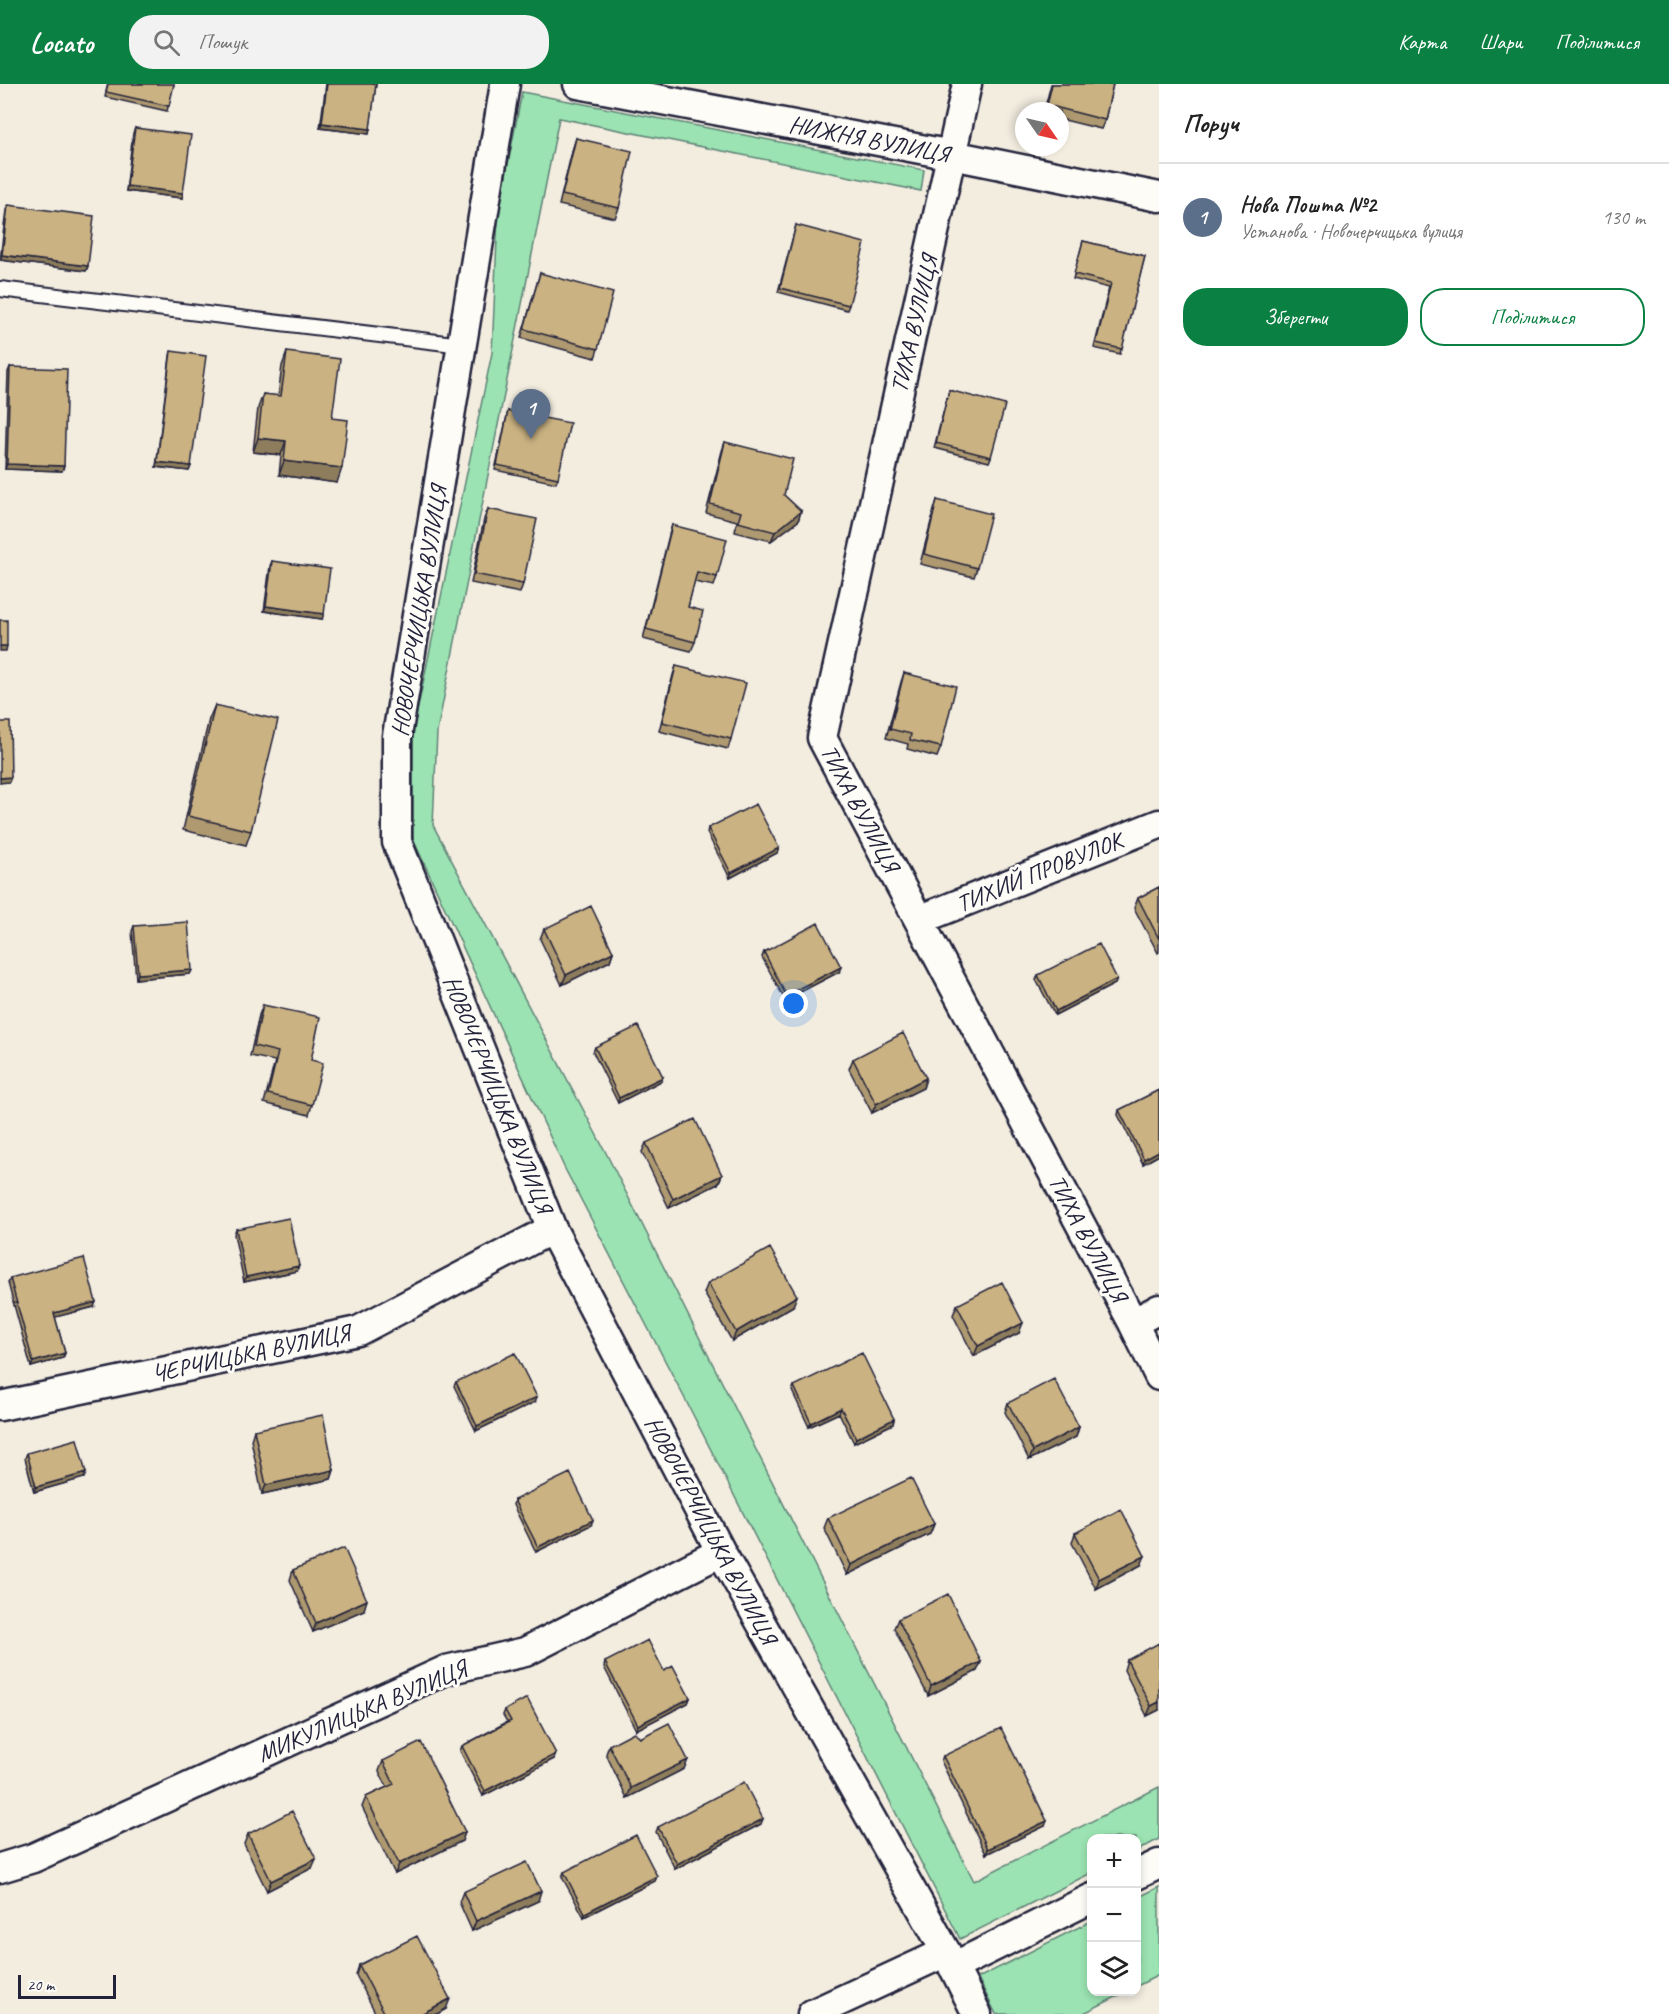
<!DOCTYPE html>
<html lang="uk">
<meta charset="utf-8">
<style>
:root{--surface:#fff;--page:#f2f2f2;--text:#222;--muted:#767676;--line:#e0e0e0;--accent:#0b8043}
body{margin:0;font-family:Caveat,sans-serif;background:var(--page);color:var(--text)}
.controls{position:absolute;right:18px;bottom:18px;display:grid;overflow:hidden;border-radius:12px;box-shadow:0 3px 9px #0003}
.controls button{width:54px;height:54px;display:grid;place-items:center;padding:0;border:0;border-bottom:2px solid var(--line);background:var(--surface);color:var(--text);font:30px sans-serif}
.compass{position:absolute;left:1015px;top:18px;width:54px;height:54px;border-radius:50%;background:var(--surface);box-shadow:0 3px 9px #0003;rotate:124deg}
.scale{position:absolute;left:18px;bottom:15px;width:98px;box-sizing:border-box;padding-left:6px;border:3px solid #22223b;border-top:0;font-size:16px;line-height:21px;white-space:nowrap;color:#22223b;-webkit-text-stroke:4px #fdfcf7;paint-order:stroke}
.you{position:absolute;left:794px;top:920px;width:21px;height:21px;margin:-15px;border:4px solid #fff;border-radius:50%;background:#1a73e8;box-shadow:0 0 0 9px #1a73e833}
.badge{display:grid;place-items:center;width:39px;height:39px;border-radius:50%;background:var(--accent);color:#fff;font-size:20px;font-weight:700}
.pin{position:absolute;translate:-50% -50px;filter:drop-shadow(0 2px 3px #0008)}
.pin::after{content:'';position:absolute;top:32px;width:21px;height:18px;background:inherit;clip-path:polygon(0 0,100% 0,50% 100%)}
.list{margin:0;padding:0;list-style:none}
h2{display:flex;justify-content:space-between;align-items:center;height:78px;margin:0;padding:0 24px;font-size:26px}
h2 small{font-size:20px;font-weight:400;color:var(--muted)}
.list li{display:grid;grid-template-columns:39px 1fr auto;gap:18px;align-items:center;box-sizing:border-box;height:108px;padding:0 24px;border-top:2px solid var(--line)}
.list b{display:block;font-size:22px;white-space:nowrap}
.list p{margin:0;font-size:20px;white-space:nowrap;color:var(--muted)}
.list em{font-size:20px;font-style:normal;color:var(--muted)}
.actions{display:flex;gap:12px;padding:18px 24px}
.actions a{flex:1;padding:14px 0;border:2px solid var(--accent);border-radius:24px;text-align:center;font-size:21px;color:var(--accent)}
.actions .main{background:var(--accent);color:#fff}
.icon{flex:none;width:33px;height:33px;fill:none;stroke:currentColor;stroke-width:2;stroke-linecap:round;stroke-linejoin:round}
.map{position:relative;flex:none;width:1159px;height:1930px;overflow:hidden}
header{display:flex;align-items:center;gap:36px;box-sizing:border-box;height:84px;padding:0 30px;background:var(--accent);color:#fff}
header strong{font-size:28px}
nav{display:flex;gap:33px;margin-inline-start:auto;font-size:21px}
.search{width:420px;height:54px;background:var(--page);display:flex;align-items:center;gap:15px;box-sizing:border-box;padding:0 21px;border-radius:24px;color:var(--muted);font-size:22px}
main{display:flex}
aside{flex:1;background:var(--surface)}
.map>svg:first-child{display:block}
</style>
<header>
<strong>Locato</strong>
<div class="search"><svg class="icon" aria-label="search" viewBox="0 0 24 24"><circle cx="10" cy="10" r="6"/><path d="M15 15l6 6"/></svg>Пошук</div>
<nav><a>Карта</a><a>Шари</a><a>Поділитися</a></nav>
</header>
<main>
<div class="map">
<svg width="1159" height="1930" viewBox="0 0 1159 1930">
<rect width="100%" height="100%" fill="#f3ede0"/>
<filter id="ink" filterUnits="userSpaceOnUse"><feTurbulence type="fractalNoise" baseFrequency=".0167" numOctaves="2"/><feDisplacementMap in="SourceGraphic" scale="12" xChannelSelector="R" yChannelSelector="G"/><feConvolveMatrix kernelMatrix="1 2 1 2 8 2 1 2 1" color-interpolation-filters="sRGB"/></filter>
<g filter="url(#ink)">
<path fill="#9be3b2" stroke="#5e8276" stroke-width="1.5" d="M522 8 924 86 921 107 559 34 437 648 433 741 604 1065 974 1797 1159 1703V1755L1137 1767 1136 1754H1092L1091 1789 960 1855 684 1313 564 1083 413 755V647L492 269 498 132Z
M1159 1803V1891L1137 1902V1814Z
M1091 1837 1092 1908H1126L1082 1930H996L978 1894Z"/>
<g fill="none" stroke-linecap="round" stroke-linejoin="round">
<g stroke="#22223b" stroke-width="18">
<path id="service" d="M0 205 462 261"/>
</g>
<g stroke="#22223b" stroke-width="33">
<path id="minor" d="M505 0 397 652V758L552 1145 721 1468 946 1868 977 1930
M578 0 952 71 1159 113
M967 0 822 654 1133 1239 1159 1292
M919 836 1159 740
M1133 1239 1159 1225
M0 1322 358 1247 552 1145
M0 1784 33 1774 446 1586 525 1568 721 1468
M1136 1791 1159 1780
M953 1883 1092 1814
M812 1930 946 1868"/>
</g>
<use href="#service" stroke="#fdfcf7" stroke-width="14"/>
<use href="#minor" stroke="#fdfcf7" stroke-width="28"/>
</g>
<path fill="#ae9970" stroke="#22223b" stroke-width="1.5" d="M108 0H174L167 27 105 13Z
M326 0H376L369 50 320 44Z
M1051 0H1113L1105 36 1101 45 1060 35V27H1044Z
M135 44 182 114 126 107 133 49Z
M576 54 619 124 615 134 559 121 573 63Z
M8 121 88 182 86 187 0 176 6 126Z
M796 141 849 221 847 226 778 208Z
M1083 157 1145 172 1120 270 1094 264 1109 204 1073 195Z
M540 189 598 265 595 274 521 254Z
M171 267 191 382 189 387 156 383 170 272Z
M287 268 332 334 337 399 279 391 281 371 253 368 258 324 263 310 278 312 282 282Z
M10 283 64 382 62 387 5 385 8 288Z
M949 306 991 373 989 378 934 364Z
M508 327 558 394 556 399 495 386Z
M725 358 801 427 798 437 771 457 735 448 737 437 706 429 722 367Z
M937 416 977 484 974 493 920 480 934 426Z
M488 425 523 500 520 509 471 499 484 435Z
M672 441 717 493 714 502 694 498 688 523 695 558 691 567 643 555 669 451Z
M272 477 322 535 264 527 270 482Z
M676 582 731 655 728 665 659 647 673 591Z
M904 589 941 663 937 673 907 665 908 660 886 654 901 598Z
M215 621 251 747 246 761 183 746 209 635Z
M708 744 779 764 777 769 730 794 707 749Z
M1159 803V868L1158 869 1134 824 1138 814Z
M134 842 192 886 190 890 136 895 132 847Z
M544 845 613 868 610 877 562 901 540 855Z
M764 868 839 888 785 916 762 873Z
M1038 891 1117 895 1115 900 1055 931 1036 896Z
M263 921 311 976 312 1021 309 1031 264 1019 275 977 250 972 259 931Z
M595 963 661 997 618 1019 593 968Z
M853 975 926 994 923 1004 872 1029 849 985Z
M1159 1006V1071L1143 1080 1118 1031 1119 1026Z
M646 1059 722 1091 718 1100 669 1124 642 1068Z
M236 1145 297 1187 244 1198 234 1150Z
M10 1194 94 1223 55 1233 65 1269 63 1274 31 1283 8 1199Z
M708 1199 793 1222 732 1257 704 1209Z
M957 1221 1019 1249 974 1272 953 1231Z
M456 1298 535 1318 476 1347 454 1302Z
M794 1302 894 1335 893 1340 854 1359 839 1329 809 1343 792 1307Z
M1008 1319 1079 1343 1076 1353 1029 1376 1005 1328Z
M254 1346 334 1386 331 1395 262 1410 251 1356Z
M27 1369 86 1389 84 1394 34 1408 25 1374Z
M514 1416 591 1441 536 1468 513 1421Z
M828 1434 934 1440 930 1450 847 1491 824 1444Z
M1075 1449 1141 1481 1096 1505 1072 1459Z
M293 1486 364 1526 313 1548 290 1496Z
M898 1535 981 1578 977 1587 928 1612 894 1544Z
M1127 1576 1159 1626 1147 1632 1124 1586Z
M605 1578 664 1587 690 1614 688 1619 636 1646 604 1583Z
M505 1626 554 1675 483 1712 460 1667 462 1662 507 1638 503 1631Z
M640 1654 684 1685 627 1714 606 1670 609 1661Z
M943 1672 1045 1742 986 1770 941 1677Z
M383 1677 465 1748 462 1757 395 1790 362 1723 366 1713 387 1703 379 1687Z
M761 1740 675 1785 656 1748 658 1743Z
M248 1750 312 1784 267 1807 244 1760Z
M564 1788 657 1792 655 1797 584 1833 562 1793Z
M463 1808 538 1817 472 1847 459 1818Z
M359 1881 446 1925 437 1930H376L356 1891Z"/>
<path fill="#8d7d5b" stroke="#22223b" stroke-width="1.5" d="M322 39 370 45 369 50 320 44Z
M127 102 183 109 182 114 126 107Z
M2 171 88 182 86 187 0 176Z
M258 354 286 357 281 371 253 368Z
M284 377 342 384 337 399 279 391Z
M157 378 191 382 189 387 156 383Z
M7 380 64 382 62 387 5 385Z
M801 427 798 437 771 457 775 448Z
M266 522 324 530 322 535 264 527Z
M0 562H7L6 567H0Z
M11 693 9 698 0 699V694Z
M779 764 777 769 730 794 731 789Z
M613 868 610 877 562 901 566 891Z
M841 883 839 888 785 916 786 911Z
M192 886 190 890 136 895 138 890Z
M1117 895 1115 900 1055 931 1056 927Z
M663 993 661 997 618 1019 619 1014Z
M926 994 923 1004 872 1029 876 1020Z
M1159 1067V1071L1143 1080 1144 1075Z
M722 1091 718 1100 669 1124 673 1115Z
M299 1182 297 1187 244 1198 246 1193Z
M797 1212 793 1222 732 1257 736 1248Z
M96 1218 94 1223 52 1234 54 1229Z
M1023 1239 1019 1249 974 1272 978 1262Z
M65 1269 63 1274 31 1283 33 1278Z
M537 1313 535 1318 476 1347 477 1342Z
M841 1324 839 1329 809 1343 811 1339Z
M894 1335 893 1340 854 1359 856 1354Z
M1079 1343 1076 1353 1029 1376 1033 1367Z
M334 1386 331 1395 262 1410 266 1401Z
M86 1389 84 1394 34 1408 36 1403Z
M593 1436 591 1441 536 1468 538 1463Z
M934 1440 930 1450 847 1491 851 1481Z
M1145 1472 1141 1481 1096 1505 1099 1495Z
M367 1516 364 1526 313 1548 316 1539Z
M981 1578 977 1587 928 1612 931 1602Z
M690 1614 688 1619 636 1646 638 1641Z
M1159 1618V1626L1147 1632 1151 1622Z
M556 1670 554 1675 483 1712 485 1707Z
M688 1676 684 1685 627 1714 631 1704Z
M763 1735 761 1740 675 1785 677 1780Z
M1047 1737 1045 1742 986 1770 988 1765Z
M465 1748 462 1757 395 1790 399 1780Z
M316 1775 312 1784 267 1807 271 1797Z
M657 1792 655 1797 584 1833 585 1829Z
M541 1807 538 1817 472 1847 476 1837Z
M450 1915 446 1925 437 1930H421Z"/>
<path fill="#cab282" stroke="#22223b" stroke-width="1.5" d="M108 0H174L169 22 106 8Z
M327 0H376L370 45 322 39Z
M1052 0H1113L1105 36 1047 21Z
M135 44 191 51 183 109 127 102Z
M576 54 632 67 619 124 562 111Z
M8 121 94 132 88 182 2 171Z
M796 141 865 159 849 221 780 204Z
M1083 157 1145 172 1122 265 1096 259 1111 199 1074 190Z
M540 189 613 209 598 265 524 245Z
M171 267 206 272 191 382 157 378Z
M287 268 340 275 332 334 348 336 342 384 284 377 286 357 258 354 263 310 281 312Z
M10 283 67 285 64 382 7 380Z
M949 306 1005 321 991 373 936 359Z
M508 327 570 339 558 394 497 381Z
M725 358 793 375 784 411 801 427 775 448 738 438 741 428 710 420Z
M937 416 991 430 977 484 924 470Z
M488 425 537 435 523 500 474 490Z
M672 441 727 455 717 493 697 488 688 523 703 527 695 558 646 545Z
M272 477 330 485 324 530 266 522Z
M0 536H7V562H0Z
M676 582 746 599 731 655 662 638Z
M904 589 956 602 941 663 910 656 911 650 890 645Z
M215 621 278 636 251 747 188 732Z
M0 638H10L11 693 0 694Z
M756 720 779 764 731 789 708 744Z
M1159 803V855L1138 814Z
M591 822 613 868 566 891 544 845Z
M188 838 192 886 138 890 134 842Z
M818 839 841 883 786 911 764 868Z
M1099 860 1117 895 1056 927 1038 891Z
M263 921 320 933 311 976 323 979 312 1021 268 1010 278 968 254 962Z
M638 942 663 993 619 1014 595 963Z
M903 949 926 994 876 1020 853 975Z
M1159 1006V1067L1144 1075 1119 1026Z
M695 1035 722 1091 673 1115 646 1059Z
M289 1134 299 1182 246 1193 236 1145Z
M770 1164 797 1212 736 1248 708 1199Z
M84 1174 96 1218 54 1229 65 1269 33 1278 10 1194Z
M1002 1198 1023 1239 978 1262 957 1221Z
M515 1269 537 1313 477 1342 456 1298Z
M862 1269 894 1335 856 1354 841 1324 811 1339 794 1302Z
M1054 1295 1079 1343 1033 1367 1008 1319Z
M323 1331 334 1386 266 1401 254 1346Z
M77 1355 86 1389 36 1403 27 1369Z
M570 1389 593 1436 538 1463 514 1416Z
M911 1394 934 1440 851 1481 828 1434Z
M1121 1425 1145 1472 1099 1495 1075 1449Z
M344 1464 367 1516 316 1539 293 1486Z
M948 1510 981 1578 931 1602 898 1535Z
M648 1556 664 1587 673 1582 690 1614 638 1641 605 1578Z
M1159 1559V1618L1151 1622 1127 1576Z
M527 1614 556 1670 485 1707 462 1662 511 1637 505 1626Z
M669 1639 688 1676 631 1704 609 1661 634 1648 640 1654Z
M1001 1644 1047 1737 988 1765 943 1672Z
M421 1658 465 1748 399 1780 366 1713 394 1700 383 1677Z
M744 1698 763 1735 677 1780 658 1743Z
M292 1727 316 1775 271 1797 248 1750Z
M636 1751 657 1792 585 1829 564 1788Z
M527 1778 541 1807 476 1837 463 1808Z
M417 1852 450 1915 421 1930H385L359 1881Z"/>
</g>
<g text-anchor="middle" stroke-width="6" stroke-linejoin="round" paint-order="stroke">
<g font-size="24" fill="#22223b" stroke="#fdfcf7">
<text transform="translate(869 55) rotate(11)" y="8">НИЖНЯ ВУЛИЦЯ</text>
<text transform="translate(914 240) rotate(-77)" y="8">ТИХА ВУЛИЦЯ</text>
<text transform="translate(419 527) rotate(-81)" y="8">НОВОЧЕРЧИЦЬКА ВУЛИЦЯ</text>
<text transform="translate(860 724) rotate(62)" y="8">ТИХА ВУЛИЦЯ</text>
<text transform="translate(1039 788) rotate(-22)" y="8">ТИХИЙ ПРОВУЛОК</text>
<text transform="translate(498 1010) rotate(68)" y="8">НОВОЧЕРЧИЦЬКА ВУЛИЦЯ</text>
<text transform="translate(1088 1154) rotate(62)" y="8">ТИХА ВУЛИЦЯ</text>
<text transform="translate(251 1269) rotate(-12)" y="8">ЧЕРЧИЦЬКА ВУЛИЦЯ</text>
<text transform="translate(711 1446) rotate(62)" y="8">НОВОЧЕРЧИЦЬКА ВУЛИЦЯ</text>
<text transform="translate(362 1627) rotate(-23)" y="8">МИКУЛИЦЬКА ВУЛИЦЯ</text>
</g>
</g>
</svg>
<div class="controls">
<button>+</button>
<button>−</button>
<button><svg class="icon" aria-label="layers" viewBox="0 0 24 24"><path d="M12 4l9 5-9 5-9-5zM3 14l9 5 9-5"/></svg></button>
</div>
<svg class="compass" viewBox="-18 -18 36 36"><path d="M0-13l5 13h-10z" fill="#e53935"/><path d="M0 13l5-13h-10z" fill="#767676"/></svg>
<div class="scale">20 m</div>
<div class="you"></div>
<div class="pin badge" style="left:531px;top:355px;background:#5c6f8a">1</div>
</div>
<aside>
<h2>Поруч<small></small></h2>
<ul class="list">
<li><span class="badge" style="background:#5c6f8a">1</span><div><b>Нова Пошта №2</b><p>Установа · Новочерчицька вулиця</p></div><em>130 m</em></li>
</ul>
<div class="actions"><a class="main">Зберегти</a><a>Поділитися</a></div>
</aside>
</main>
